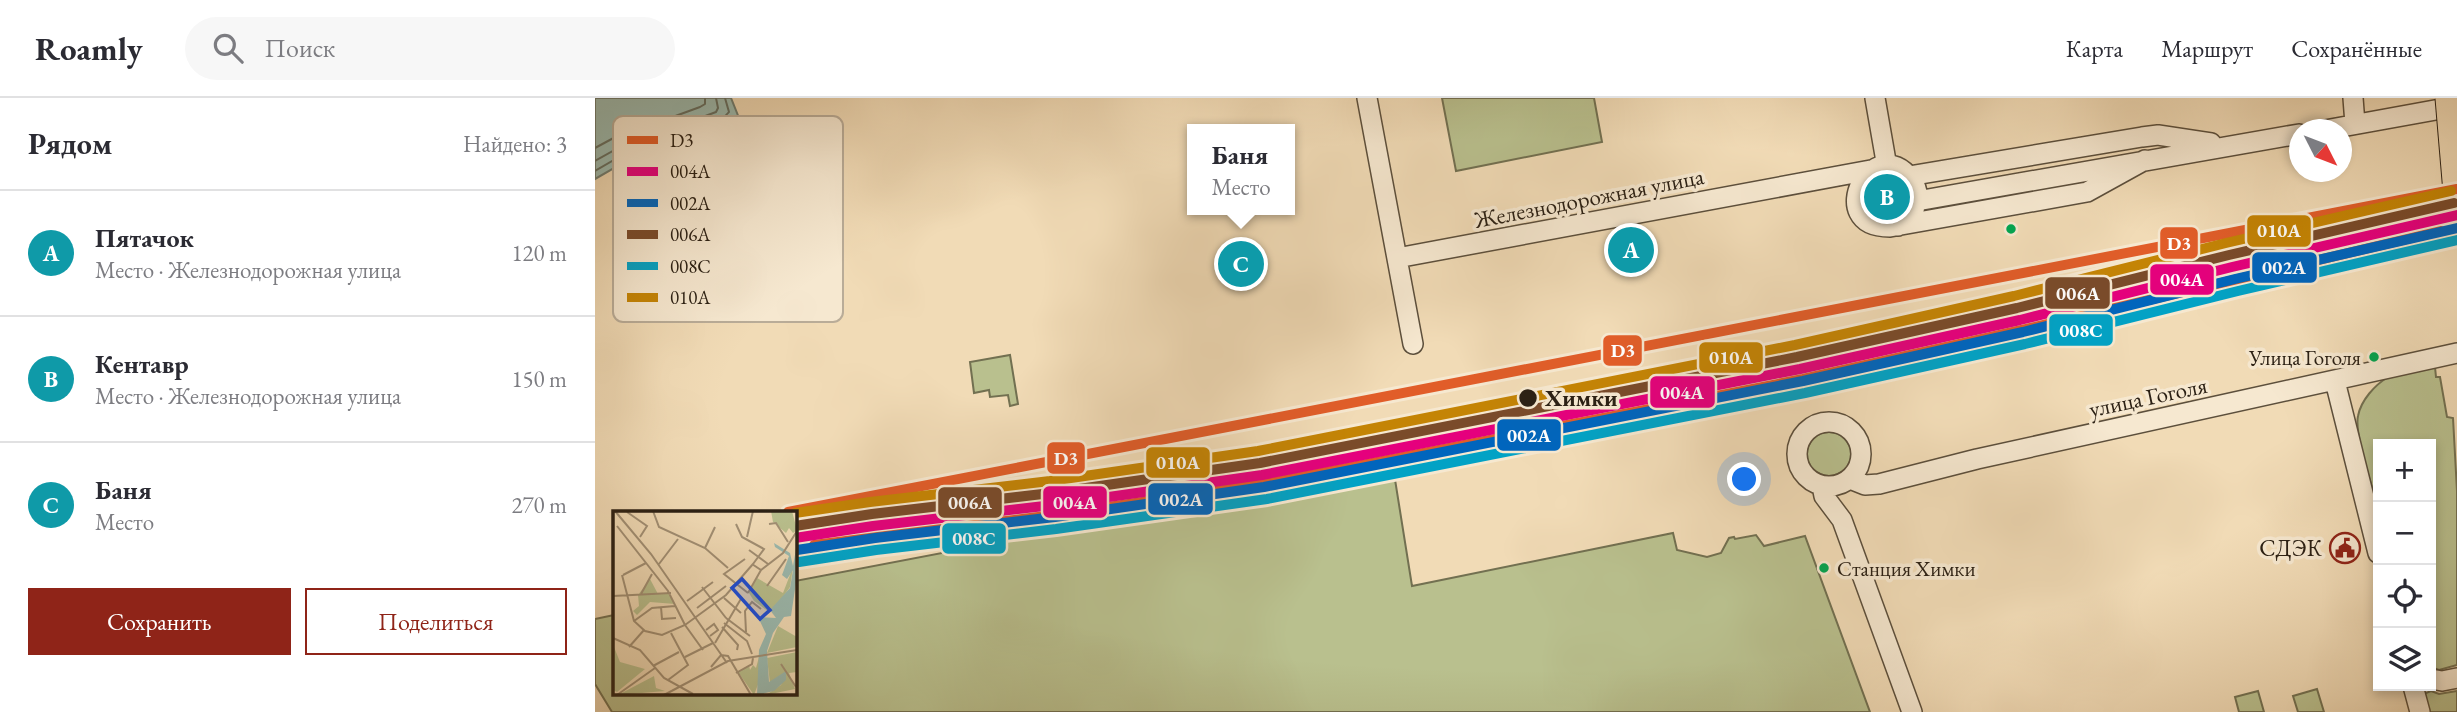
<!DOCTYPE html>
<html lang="ru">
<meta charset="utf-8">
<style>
:root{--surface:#fff;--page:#f7f7f7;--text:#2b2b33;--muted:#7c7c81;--line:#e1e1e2;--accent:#8f2418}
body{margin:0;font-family:"EB Garamond",serif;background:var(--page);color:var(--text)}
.controls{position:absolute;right:21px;bottom:21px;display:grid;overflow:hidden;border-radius:0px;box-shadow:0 4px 10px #0003}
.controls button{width:63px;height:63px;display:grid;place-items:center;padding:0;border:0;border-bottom:2px solid var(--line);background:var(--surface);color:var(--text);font:35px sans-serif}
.compass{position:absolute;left:1694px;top:21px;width:63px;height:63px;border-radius:50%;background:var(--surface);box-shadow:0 4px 10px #0003;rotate:132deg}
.you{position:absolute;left:1150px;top:382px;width:24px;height:24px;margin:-18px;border:5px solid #fff;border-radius:50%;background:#1a73e8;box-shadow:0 0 0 10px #1a73e833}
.badge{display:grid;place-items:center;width:46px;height:46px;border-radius:50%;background:var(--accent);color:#fff;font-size:23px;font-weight:700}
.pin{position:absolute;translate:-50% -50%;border:4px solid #fff;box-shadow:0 2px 7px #0006}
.popup{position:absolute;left:592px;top:26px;width:108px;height:91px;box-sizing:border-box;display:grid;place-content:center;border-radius:0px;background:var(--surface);filter:drop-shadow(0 2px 5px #0005);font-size:23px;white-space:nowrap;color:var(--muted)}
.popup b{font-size:26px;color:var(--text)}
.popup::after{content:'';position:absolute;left:50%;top:100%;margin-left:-14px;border:14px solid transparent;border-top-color:var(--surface)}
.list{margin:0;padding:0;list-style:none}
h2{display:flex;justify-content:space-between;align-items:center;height:91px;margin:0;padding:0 28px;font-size:30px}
h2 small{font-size:23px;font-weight:400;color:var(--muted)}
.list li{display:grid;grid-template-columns:46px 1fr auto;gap:21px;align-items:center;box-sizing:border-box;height:126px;padding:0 28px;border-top:2px solid var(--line)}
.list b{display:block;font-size:26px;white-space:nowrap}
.list p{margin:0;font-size:23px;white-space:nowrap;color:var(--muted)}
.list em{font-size:23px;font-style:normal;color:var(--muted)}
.actions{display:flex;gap:14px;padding:21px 28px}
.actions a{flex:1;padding:16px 0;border:2px solid var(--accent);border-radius:0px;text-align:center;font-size:24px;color:var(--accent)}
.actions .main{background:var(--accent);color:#fff}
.icon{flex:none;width:38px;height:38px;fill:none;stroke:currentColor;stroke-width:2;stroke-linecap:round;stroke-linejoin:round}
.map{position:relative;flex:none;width:1862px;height:614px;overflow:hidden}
header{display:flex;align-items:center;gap:42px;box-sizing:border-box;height:98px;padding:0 35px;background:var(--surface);border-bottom:2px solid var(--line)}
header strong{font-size:33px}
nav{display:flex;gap:38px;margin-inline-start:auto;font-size:24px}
.search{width:490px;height:63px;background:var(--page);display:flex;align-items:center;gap:18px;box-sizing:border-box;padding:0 24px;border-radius:38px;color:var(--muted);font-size:26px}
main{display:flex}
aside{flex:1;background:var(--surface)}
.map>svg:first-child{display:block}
</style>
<header>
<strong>Roamly</strong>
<div class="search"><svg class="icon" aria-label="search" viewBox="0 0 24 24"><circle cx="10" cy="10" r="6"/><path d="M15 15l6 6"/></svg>Поиск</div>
<nav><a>Карта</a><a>Маршрут</a><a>Сохранённые</a></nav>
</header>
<main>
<aside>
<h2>Рядом<small>Найдено: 3</small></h2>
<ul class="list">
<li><span class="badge" style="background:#0f9aa8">A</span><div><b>Пятачок</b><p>Место · Железнодорожная улица</p></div><em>120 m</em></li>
<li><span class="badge" style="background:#0f9aa8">B</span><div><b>Кентавр</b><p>Место · Железнодорожная улица</p></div><em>150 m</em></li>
<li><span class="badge" style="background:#0f9aa8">C</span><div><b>Баня</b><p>Место</p></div><em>270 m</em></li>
</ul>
<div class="actions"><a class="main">Сохранить</a><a>Поделиться</a></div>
</aside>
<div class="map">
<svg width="1862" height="614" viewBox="0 0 1862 614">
<rect width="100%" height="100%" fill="#f1dbb6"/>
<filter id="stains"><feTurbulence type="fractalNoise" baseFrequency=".00286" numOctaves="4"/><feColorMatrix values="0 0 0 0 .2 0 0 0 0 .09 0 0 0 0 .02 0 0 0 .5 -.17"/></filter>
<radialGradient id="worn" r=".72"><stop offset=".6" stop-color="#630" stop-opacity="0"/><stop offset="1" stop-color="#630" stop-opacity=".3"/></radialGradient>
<path fill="#b9c08e" stroke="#727051" stroke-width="2" d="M847 0H999L1007 44 861 73Z
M1292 74 1310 82 1316 105 1301 122 1274 117 1269 89Z
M415 257 423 306 415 308 413 297 395 299 394 292 379 295 375 264Z
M1840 269 1841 279H1845L1852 319 1858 320 1862 393V567L1844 572 1836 569V346H1783V411C1778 390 1759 337 1763 318 1766 302 1780 287 1793 279Z
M1212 356a22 22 0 1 1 44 0a22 22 0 1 1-44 0Z
M798 369 817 488 1078 435 1082 452 1112 459 1126 455 1134 440 1139 439 1140 441 1161 437 1169 448 1210 438 1275 614H17L0 586V521L19 517V595H200V483Z
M1722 591 1729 614H1703L1698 598Z
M1663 593 1669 614H1644L1640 599Z
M1836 593 1844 596 1862 593V614H1829L1826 597Z"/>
<path fill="#9bbbb1" stroke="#6e7d72" stroke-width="2" d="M0 0H136L144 20 116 34 53 57 47 54 0 81Z"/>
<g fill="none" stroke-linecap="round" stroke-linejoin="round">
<path stroke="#636e62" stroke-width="2" d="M0 50 37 30 53 28 105 9 110 6V0
M0 63 41 40 54 39 121 14 123 10 121 0
M0 73 43 48 54 49C74 41 122 30 134 14L130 0"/>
<g stroke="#5c4f3c" stroke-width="22">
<path id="minor" d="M772 0 818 246
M1280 0 1292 69
M1758 0 1760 26
M1730 32 1862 8
M1314 78 1547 39 1563 37 1616 45
M1322 103 1704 36
M1303 128C1320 118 1329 98 1316 81 1279 31 1226 129 1295 129L1492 94 1550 62
M802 160 1281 71
M1740 283 1783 455
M1202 356a32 32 0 1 1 64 0a32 32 0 1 1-64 0Z
M1255 381 1270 387 1284 386 1382 361 1862 255
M1227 388 1229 398 1247 422 1317 614
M1836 581 1847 583 1862 580
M1818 588 1825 614"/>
</g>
<use href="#minor" stroke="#f6e8d0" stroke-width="19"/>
<g stroke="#2b2014" stroke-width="25" stroke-linecap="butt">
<path id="major-bridge" d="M1852 0 1862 118"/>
</g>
<use href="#major-bridge" stroke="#f1dbb6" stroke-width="23"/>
<g stroke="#f6e8d0" stroke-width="16">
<path id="rail-1" d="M193 414 1862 91
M219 447 459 417 669 386 1208 281 1427 232 1846 133"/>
</g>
<g stroke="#f6e8d0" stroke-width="16">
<path id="rail-2" d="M200 440 278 428 458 407 667 377 1205 271 1425 222 1637 169 1862 117"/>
</g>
<g stroke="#f6e8d0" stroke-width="16">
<path id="rail-3" d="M202 452 280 440 460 419 669 389 1208 283 1428 234 1640 181 1862 130"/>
</g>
<g stroke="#f6e8d0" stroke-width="16">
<path id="rail-4" d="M200 428 277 416 456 395 665 365 1202 259 1422 210 1634 157 1859 105"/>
</g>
<g stroke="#f6e8d0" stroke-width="16">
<path id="rail-5" d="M204 464 281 452 461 431 672 401 1210 295 1430 246 1643 193 1862 142"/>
</g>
<g stroke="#f6e8d0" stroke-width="16">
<path id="rail-6" d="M200 415 275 404 455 383 663 353 1200 247 1419 198 1631 145 1856 93"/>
</g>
<use href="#rail-1" stroke="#e15d29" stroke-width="10"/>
<use href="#rail-2" stroke="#e5007d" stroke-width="10"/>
<use href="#rail-3" stroke="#0065bd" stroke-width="10"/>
<use href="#rail-4" stroke="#7a4b2a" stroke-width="10"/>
<use href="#rail-5" stroke="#02a2c5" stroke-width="10"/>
<use href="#rail-6" stroke="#c48405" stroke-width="10"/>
</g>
<defs>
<g id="civic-ring" transform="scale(1.575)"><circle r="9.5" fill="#f6e8d0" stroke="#8f2418" stroke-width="1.5"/><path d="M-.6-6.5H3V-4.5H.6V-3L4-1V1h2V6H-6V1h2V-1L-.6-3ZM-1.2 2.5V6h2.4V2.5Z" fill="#8f2418"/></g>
</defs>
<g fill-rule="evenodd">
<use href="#civic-ring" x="1750" y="450"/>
</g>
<g fill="#00a651" stroke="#f6e8d0" stroke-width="2.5">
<circle cx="1416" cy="131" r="6"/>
<circle cx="1779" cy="259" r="6"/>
<circle cx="1229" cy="470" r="6"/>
</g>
<circle fill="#2b2014" stroke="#f6e8d0" stroke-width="2.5" cx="933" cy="300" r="10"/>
<g text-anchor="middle" stroke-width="7" stroke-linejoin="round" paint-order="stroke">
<g font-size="21" fill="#2b2014" stroke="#f6e8d0" text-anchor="end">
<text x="1766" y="267">Улица Гоголя</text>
<text x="1242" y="478" text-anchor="start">Станция Химки</text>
</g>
<g font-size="23" fill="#2b2014" stroke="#f6e8d0">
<text transform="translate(994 100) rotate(-11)" y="8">Железнодорожная улица</text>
<text transform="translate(1553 299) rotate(-12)" y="8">улица Гоголя</text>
</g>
<g font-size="23" font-weight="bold" fill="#2b2014" stroke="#f6e8d0" text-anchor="start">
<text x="950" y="308">Химки</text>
</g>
<g font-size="23" fill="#2b2014" stroke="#f6e8d0" text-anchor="end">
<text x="1727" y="458">СДЭК</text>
</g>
</g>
<g transform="translate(18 413)">
<rect width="184" height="184" fill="#f1dbb6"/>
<path d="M158 0H179L184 19 180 22 176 17 173 22 160 11ZM180 56 177 76 162 97 156 101 141 90 136 82 144 67 170 82ZM37 68 45 83 55 82 62 93 37 91 24 104 20 100 26 95 25 84ZM165 115 184 126V136L154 142ZM1 136 7 151 32 158 4 181 0 179ZM184 141V161L176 162 182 178 153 184 168 174 173 161 157 172 154 147ZM146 146 147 168 141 184 125 161 136 154 137 159 140 154 143 157ZM41 165 43 177 52 180 5 184Z" fill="#b9c08e"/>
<path d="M159 24 161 32 177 42 180 55 184 32V65L178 105 171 106 160 122 154 140 156 171 173 160V169L161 180 144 184 146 139 153 123 145 106 163 107 157 99 177 77 180 59 174 68 169 64 176 45 162 36Z" fill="#9bbbb1"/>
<path fill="none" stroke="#9bbbb1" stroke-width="3.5" d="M149 184 151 147"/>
<path fill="none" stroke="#a29075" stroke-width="2" d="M2 0 38 43 114 152M40 0 46 16 92 37 115 57M14 1 34 15 27 26M123 13 129 26 151 38 140 53M156 13 163 12 175 31M4 15 55 80 72 114M134 26 140 0M92 37 102 16M136 39 155 53M132 48 111 63 135 82M46 53 65 28M139 53 148 59 170 42 184 20M9 64 21 110 32 120 49 124 72 114 113 84 140 53M10 64 33 52M154 75 173 48M89 76 113 107M135 82 148 59M28 83 39 63M0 85 58 82M111 87 128 102M74 90 100 71M48 96 49 108 63 107M84 97 113 75M113 107 137 125M21 110 39 97 62 95M111 112 134 130 139 143M72 114 90 139M109 116 125 134 124 139M93 119 101 113 105 119 97 125M133 121 132 100 139 91 148 98M0 127 27 139 51 167 80 183M102 132 129 86M16 136 31 119M72 146 100 132M168 153 183 176M40 155 66 141M98 156 108 144 115 145 138 184M123 162 139 153 140 147M55 169 75 154 58 122M4 184 42 157M51 184 115 150 184 139"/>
<path fill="#1d4ed8" fill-opacity="0.15" stroke="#1d4ed8" stroke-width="3.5" d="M129 68 157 99 147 108 119 77Z"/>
<rect width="184" height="184" fill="none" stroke="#2b2014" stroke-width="3.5"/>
</g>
<rect x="18" y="18" width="230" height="206" rx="10" fill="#f6e8d0" stroke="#b9ac98" stroke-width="2"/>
<rect x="32" y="38" width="31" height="8" fill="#e15d29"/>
<rect x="32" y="69" width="31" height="9" fill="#e5007d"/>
<rect x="32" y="101" width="31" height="8" fill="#0065bd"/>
<rect x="32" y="132" width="31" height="9" fill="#7a4b2a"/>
<rect x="32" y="164" width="31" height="8" fill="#02a2c5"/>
<rect x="32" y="195" width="31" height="9" fill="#c48405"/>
<g font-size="19" fill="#2b2014">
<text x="75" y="49">D3</text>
<text x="75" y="80">004А</text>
<text x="75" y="112">002А</text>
<text x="75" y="143">006А</text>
<text x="75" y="175">008С</text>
<text x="75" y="206">010А</text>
</g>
<g stroke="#f6e8d0" stroke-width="2.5">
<rect x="1651" y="116" width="66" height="34" rx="7" fill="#c48405"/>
<rect x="1564" y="128" width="40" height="34" rx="7" fill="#e15d29"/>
<rect x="1656" y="153" width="67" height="33" rx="7" fill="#0065bd"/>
<rect x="1554" y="165" width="66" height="33" rx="7" fill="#e5007d"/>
<rect x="1449" y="178" width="67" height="34" rx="7" fill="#7a4b2a"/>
<rect x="1453" y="215" width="66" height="34" rx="7" fill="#02a2c5"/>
<rect x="1007" y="236" width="41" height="33" rx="7" fill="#e15d29"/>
<rect x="1103" y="243" width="66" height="33" rx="7" fill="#c48405"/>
<rect x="1054" y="277" width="67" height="34" rx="7" fill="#e5007d"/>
<rect x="901" y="320" width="66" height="34" rx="7" fill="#0065bd"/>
<rect x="451" y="343" width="40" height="34" rx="7" fill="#e15d29"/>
<rect x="550" y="348" width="66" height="33" rx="7" fill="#c48405"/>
<rect x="552" y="384" width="67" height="34" rx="7" fill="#0065bd"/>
<rect x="447" y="387" width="66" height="34" rx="7" fill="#e5007d"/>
<rect x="342" y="388" width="66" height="33" rx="7" fill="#7a4b2a"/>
<rect x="346" y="424" width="66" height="33" rx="7" fill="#02a2c5"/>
</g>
<g font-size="19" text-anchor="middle" font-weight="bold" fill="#fff">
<text x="1684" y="139">010А</text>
<text x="1584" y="152">D3</text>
<text x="1689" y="176">002А</text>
<text x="1587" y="188">004А</text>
<text x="1483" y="202">006А</text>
<text x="1486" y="239">008С</text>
<text x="1028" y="259">D3</text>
<text x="1136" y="266">010А</text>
<text x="1087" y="301">004А</text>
<text x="934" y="344">002А</text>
<text x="471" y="367">D3</text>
<text x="583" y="371">010А</text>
<text x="586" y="408">002А</text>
<text x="480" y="411">004А</text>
<text x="375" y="411">006А</text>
<text x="379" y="447">008С</text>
</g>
<rect width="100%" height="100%" filter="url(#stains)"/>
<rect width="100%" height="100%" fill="url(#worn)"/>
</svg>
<div class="controls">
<button>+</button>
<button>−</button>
<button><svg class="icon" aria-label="locate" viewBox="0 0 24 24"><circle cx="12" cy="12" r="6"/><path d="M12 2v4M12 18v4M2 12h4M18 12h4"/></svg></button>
<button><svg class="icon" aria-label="layers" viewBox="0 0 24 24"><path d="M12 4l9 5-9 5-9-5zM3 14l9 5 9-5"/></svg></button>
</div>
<svg class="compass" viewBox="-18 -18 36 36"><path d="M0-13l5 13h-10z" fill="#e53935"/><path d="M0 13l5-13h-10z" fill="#7c7c81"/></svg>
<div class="you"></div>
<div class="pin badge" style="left:1036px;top:152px;background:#0f9aa8">A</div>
<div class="pin badge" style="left:1292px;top:99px;background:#0f9aa8">B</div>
<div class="pin badge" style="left:646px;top:166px;background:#0f9aa8">C</div>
<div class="popup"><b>Баня</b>Место</div>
</div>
</main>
